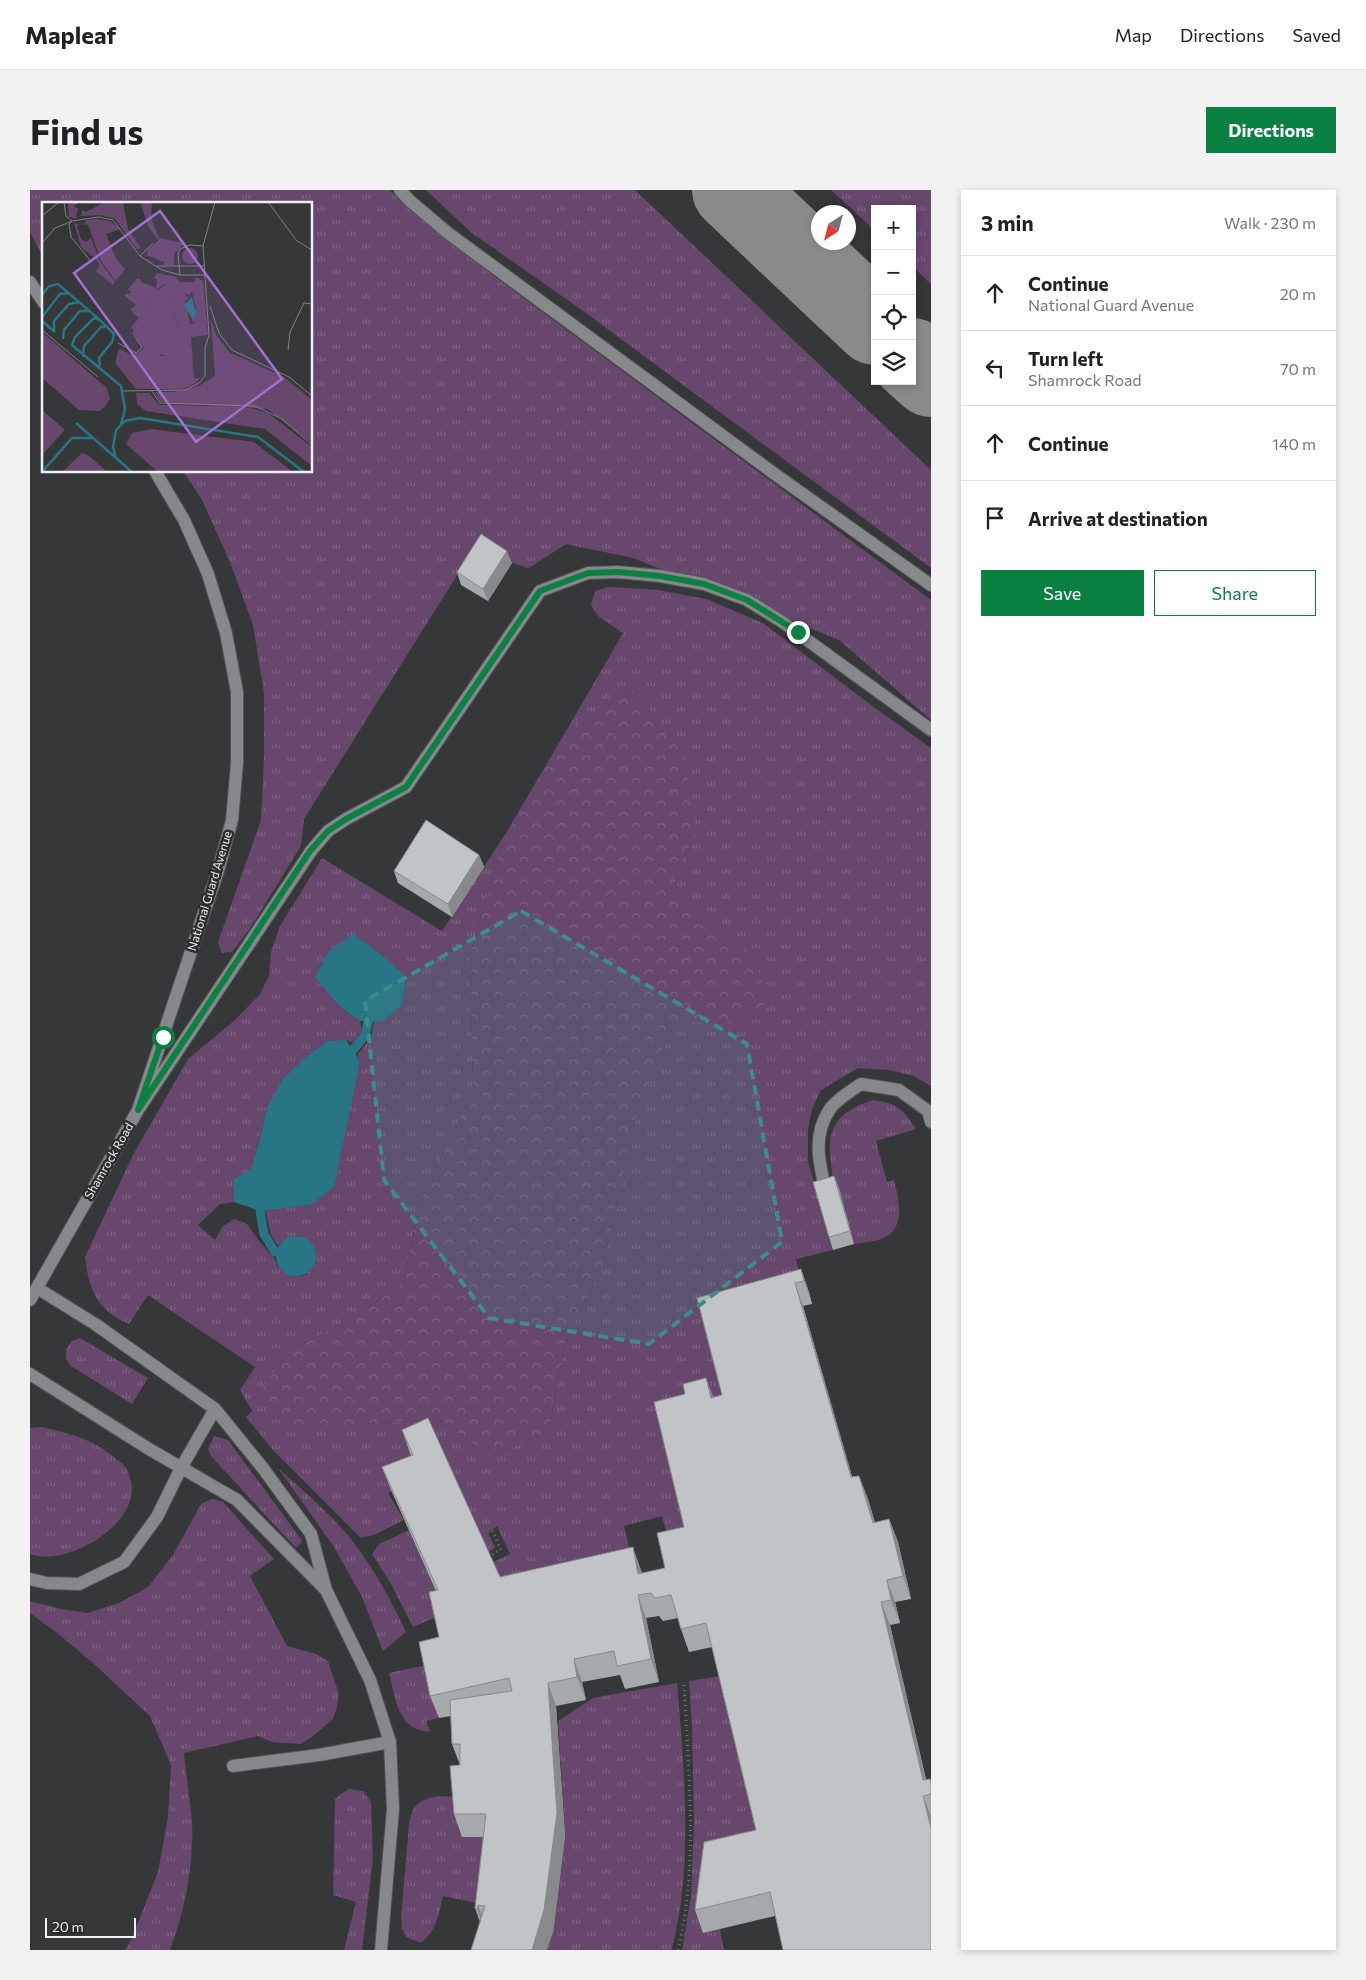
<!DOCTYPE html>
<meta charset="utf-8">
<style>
:root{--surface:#fff;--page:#f2f2f2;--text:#202124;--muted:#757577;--line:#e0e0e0;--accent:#0b8043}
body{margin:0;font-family:Commissioner,sans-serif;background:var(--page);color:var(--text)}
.controls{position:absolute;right:15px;top:15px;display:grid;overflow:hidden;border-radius:0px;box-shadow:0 2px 8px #0003}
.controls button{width:45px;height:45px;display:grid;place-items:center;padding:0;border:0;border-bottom:1px solid var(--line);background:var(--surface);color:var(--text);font:25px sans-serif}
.compass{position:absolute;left:781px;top:15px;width:45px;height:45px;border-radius:50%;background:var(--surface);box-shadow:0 2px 8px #0003;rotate:216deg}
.scale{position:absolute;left:15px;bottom:12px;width:91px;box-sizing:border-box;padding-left:5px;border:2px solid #efeff1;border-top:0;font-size:14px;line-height:18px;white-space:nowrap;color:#efeff1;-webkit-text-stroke:4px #2c2d2f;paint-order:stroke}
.stop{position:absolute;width:15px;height:15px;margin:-11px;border:4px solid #0b8043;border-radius:50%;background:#fff}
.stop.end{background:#0b8043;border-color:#fff;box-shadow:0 1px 5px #0008}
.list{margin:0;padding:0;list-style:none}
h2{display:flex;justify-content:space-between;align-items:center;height:65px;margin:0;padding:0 20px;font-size:21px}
h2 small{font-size:16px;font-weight:400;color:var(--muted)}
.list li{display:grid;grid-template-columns:32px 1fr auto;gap:15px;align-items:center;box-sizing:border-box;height:75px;padding:0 20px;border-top:1px solid var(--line)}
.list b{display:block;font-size:19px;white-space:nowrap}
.list p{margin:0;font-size:16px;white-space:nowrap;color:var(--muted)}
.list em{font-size:16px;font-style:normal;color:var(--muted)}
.actions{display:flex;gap:10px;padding:15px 20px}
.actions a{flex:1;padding:11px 0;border:1px solid var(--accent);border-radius:0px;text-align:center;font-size:18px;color:var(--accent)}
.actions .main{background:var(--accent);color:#fff}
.icon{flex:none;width:28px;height:28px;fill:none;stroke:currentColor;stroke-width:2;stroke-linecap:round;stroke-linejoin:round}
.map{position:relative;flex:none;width:901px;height:1760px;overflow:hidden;border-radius:0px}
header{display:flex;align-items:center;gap:30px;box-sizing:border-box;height:70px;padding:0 25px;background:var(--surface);border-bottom:1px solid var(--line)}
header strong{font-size:24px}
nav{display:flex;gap:28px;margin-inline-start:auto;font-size:18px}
.intro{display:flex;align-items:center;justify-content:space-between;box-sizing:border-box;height:120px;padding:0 30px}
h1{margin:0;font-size:35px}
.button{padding:12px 22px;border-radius:0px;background:var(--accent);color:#fff;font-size:18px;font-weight:700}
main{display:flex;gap:30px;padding:0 30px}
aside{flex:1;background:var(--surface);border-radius:0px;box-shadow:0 2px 8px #0003}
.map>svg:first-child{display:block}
</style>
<header>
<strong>Mapleaf</strong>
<nav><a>Map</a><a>Directions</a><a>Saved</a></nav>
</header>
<div class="intro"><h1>Find us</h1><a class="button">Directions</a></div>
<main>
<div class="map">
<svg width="901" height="1760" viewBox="0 0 901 1760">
<defs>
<pattern id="grass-tufts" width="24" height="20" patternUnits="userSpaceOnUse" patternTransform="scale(1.25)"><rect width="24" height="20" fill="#67476c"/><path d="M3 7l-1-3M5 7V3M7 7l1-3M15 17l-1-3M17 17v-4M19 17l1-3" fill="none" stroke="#7d6281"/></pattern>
<pattern id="forest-crowns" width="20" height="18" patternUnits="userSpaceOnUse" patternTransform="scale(1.25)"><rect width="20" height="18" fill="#67476c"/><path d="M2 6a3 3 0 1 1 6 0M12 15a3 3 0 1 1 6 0" fill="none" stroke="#7d6281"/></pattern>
</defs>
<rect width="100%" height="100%" fill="#363739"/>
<path fill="url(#grass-tufts)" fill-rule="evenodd" d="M0 0H360L374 15 460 83 901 410V530L809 450 603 368 536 354 499 378 482 373 448 352 274 629 271 656 219 740 202 762 192 763 188 752 231 630 234 569V503L223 435 200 372 172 310 153 281H281V14H14V69L0 42Z
M396 0H605L901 280V378L549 118 442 43Z
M801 0H901V94L882 76V19H845V41Z
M578 397 629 400 676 409 733 433 841 515 901 558V896L884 886 859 880 828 878 791 900 782 919 778 940V971L803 1060 766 1069 773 1103 700 1228 662 1360 643 1365 632 1326 594 1336 605 1382 478 1410 461 1373 480 1364 467 1336 458 1343 465 1358 457 1363 391 1288 358 1303 374 1330 344 1345 331 1348 243 1260 216 1227 222 1221 210 1200 225 1177 118 1105 99 1134C67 1120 59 1101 55 1067L103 965 158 869 205 830 230 804 239 786 241 762 250 736 292 668 412 741 476 643 440 764 443 899 389 1015 373 1093 320 1130 262 1159 332 1234 409 1229 462 1267 519 1240 535 1153 573 1075 609 916 646 830 696 834 667 724 647 706 646 680 667 645 605 500 539 536 593 443 568 426 561 415 565 401ZM323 744 353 766 376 788 372 815 352 832H344L341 848 327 865 330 871 280 1015 235 1020 241 1045 248 1056 252 1051 270 1046 282 1054 285 1073C273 1094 263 1086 247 1075L245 1069 229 1051 217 1034 204 1029 192 1037 185 1050 168 1035 190 1014 204 1012V990L221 980 231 946 236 919 316 850 324 853 332 843 330 831 309 816Z
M843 910C868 914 872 918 886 939L846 951 857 992 864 990C868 1007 877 1036 855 1047 847 1052 834 1052 824 1054L809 999H805C797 953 791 927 843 910Z
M50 1148 118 1188 102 1214 41 1176 36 1169V1159L42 1151Z
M11 1237C39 1243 63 1249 85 1268 88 1271 94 1274 96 1278 98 1280 99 1285 100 1288 115 1332 37 1378 0 1364V1238Z
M184 1246 198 1250 271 1349 272 1352 267 1357 264 1356 181 1266 178 1259Z
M248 1278C277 1304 308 1330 330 1361 348 1386 363 1414 376 1442L353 1461 332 1407 304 1357Z
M182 1309 193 1312 244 1369 220 1386 257 1456 286 1464 298 1471 309 1504 307 1517 303 1529 282 1547 271 1554 242 1552 228 1546 154 1563C156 1586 160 1609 162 1632 164 1673 155 1722 140 1760H95L102 1748 128 1682 138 1627 141 1575 120 1526 63 1473 26 1442 0 1423V1411L31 1419 58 1423 89 1413 118 1397 143 1365 171 1314Z
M379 1340 416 1423 383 1437 361 1394 342 1364 349 1354Z
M397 1475 409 1528 396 1531 400 1542C367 1540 366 1509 359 1483Z
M691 1486 734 1663 690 1739 694 1760H652L661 1706 664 1634 662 1537 659 1491Z
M647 1493C653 1561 660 1643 651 1711 649 1727 645 1744 642 1760H517L523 1743 535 1646 528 1531 563 1508Z
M318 1599 333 1601 341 1612 343 1669 332 1760H314L326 1712 303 1705 305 1609Z
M410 1606 429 1607 464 1647 456 1715 413 1706C409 1724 406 1742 391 1753L376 1747 372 1739 371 1727 379 1634C383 1613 390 1609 410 1606Z"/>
<path fill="url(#forest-crowns)" d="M605 500 654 565 667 645 646 680 647 706 724 766 739 813 696 834 646 830 609 916 573 1075 535 1153 519 1240 462 1267 409 1229 332 1234 255 1233 231 1199 262 1159 320 1130 373 1093 389 1015 443 899 440 764 476 643 539 536Z"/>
<path fill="#287585" d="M323 744 353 766 376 787 372 815 352 832 330 831 309 816 285 787 299 761Z
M316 850 330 871 304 997 280 1015 230 1021 204 1012V989L221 979 231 946 236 919 253 889 275 868 297 851Z
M246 1066a20 20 0 1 1 40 0a20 20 0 1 1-40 0Z"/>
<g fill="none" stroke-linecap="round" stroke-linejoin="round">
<path stroke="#287585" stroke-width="9" d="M323 860 335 846 338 831
M230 1021 234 1044 245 1062"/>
<path stroke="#898a8c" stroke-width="82" d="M703 0 845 134
M882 169 901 186"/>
<g stroke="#545457" stroke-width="14">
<path id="service" d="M370 0 379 10 418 43 746 285 901 395
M281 661 298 641 316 629 376 597 510 401 558 383 588 382 630 386 674 394 717 410 751 431 901 540
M796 1002C789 973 782 945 800 919 807 909 821 901 831 894L869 900 898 921 901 932
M7 1098 65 1134 185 1219 232 1277 281 1344 296 1400 340 1490 360 1552 363 1619 351 1760
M0 1184 119 1259 207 1310 295 1399
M0 1389 17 1393 49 1394 94 1372 127 1327 151 1278 185 1219
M203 1576 289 1565 360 1552"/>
</g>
<g stroke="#545457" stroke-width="14">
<path id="minor" d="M0 92 14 113
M108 920 188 681 202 630 207 573V502L196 443 178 384 154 330 125 281
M0 1110 108 920 281 661"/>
</g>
<path stroke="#747577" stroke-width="3" stroke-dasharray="1 4" stroke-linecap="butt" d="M458 1367 471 1360 462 1339
M648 1760C669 1677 658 1577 654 1492"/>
<use href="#service" stroke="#86888b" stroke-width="12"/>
<use href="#minor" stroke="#86888b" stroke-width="12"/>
</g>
<path fill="#a6a9ab" d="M482 373 458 411 431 395 427 382Z
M449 665 454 677 422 727 368 693 364 681Z
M804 986 809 998 824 1054 803 1060 799 1047Z
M771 1079 779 1102 782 1114 773 1116 822 1287 829 1286 838 1309 845 1333 859 1329 868 1352 881 1409 865 1412 870 1433 860 1435 896 1589 901 1591V1760L745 1726 673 1743 665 1720 726 1640 682 1457 659 1462 651 1439 648 1428 633 1431 629 1426 616 1428 629 1492 595 1499 590 1485 552 1492 556 1510 526 1516 535 1646 523 1743 450 1732 445 1718 453 1647H432L424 1624 430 1575 422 1554 421 1526 409 1528 400 1506 409 1447 406 1401 361 1300 352 1277 381 1266 372 1240 470 1387 611 1380 612 1383 635 1378 654 1337 683 1207 692 1205Z"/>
<path fill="#87898b" d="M477 361 482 373 458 411 453 399Z
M449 665 454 677 422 727 418 714Z
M804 986 809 998 824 1054 820 1041Z
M771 1079 779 1102 782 1114 774 1091Z
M765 1093 773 1116 829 1310 821 1287Z
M676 1188 685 1211 681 1208Z
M829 1286 838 1309 852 1356 843 1333Z
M859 1329 868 1352 881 1409 873 1386Z
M603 1357 611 1380 616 1404 608 1384Z
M857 1390 865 1412 870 1433 861 1410Z
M608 1405 616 1428 629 1492 621 1469Z
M851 1412 860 1435 899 1604 893 1590Z
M544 1469 552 1492 556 1510 547 1487Z
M518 1493 526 1516 535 1646 523 1743 517 1760H502Z
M893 1606 901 1626V1638Z
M448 1715 457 1738 455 1742 447 1719Z"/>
<path fill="#c1c4c7" stroke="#87898b" d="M451 344 477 361 453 399 427 382Z
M396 630 449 665 418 714 364 681Z
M804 986 820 1041 799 1047 783 992Z
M771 1079 774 1091 765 1093 821 1287 829 1286 843 1333 859 1329 873 1386 857 1390 861 1410 851 1412 893 1590 900 1589 901 1593V1604L893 1606 901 1638V1760H753L740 1702 665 1720 674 1652 726 1640 676 1433 651 1439 641 1405 624 1408 621 1403 608 1405 621 1469 587 1476 584 1461 544 1469 547 1487 518 1493 527 1623 514 1720 502 1760H441L455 1716 448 1715 447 1719 445 1718 456 1624H424L420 1576 430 1575V1554H422L420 1510 482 1501 479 1488 400 1506 389 1452 409 1447 399 1402 408 1400 352 1277 383 1265 372 1240 398 1228 470 1387 603 1357 608 1384 635 1378 627 1343 654 1337 624 1212 655 1204 653 1194 676 1188 681 1208 692 1205 667 1108Z"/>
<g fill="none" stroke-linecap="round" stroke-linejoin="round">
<path stroke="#0b8043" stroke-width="6" d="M133 847 108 920 280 661 298 641 316 629 376 597 510 401 558 383 588 382 630 386 674 394 717 410 768 442"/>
</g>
<path fill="#3c8e88" fill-opacity="0.2" stroke="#3c8e88" stroke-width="4" stroke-dasharray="10 6" stroke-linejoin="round" d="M491 721 717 854 752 1052 619 1154 459 1128 354 990 335 811Z"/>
<g text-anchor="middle" stroke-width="5" stroke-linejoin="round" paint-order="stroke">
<g font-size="12" fill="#efeff1" stroke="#2c2d2f">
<text transform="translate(180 701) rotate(-73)" y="4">National Guard Avenue</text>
<text transform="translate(79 971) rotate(-60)" y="4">Shamrock Road</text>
</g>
</g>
<g transform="translate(12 12)">
<rect width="270" height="270" fill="#363739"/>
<path d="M26 0H38L32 4 36 7 34 16 27 15ZM63 0H81L86 27 99 46 95 47 73 17 59 13 39 14 40 8 44 10ZM98 0H108L110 3 109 17 117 36 142 41 132 52V63H122V60L105 53 106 47 117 38 107 26ZM55 17 68 19 79 27 64 32 74 57 83 67 74 79 59 59 46 22 42 23 44 18ZM32 21 37 22 35 25 39 37 44 40 49 36 58 60 73 80 71 83 54 69 58 64 55 58 39 45ZM140 54a8 8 0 1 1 16 0a8 8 0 1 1-16 0ZM115 71 134 75 137 80H152L154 75 161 79 166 133 149 135 150 149 135 122 128 99 134 85 122 82 104 95 121 143 118 154H129L138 169 147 171 151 163 152 176H158L152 182 140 187H94L73 161 77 146 91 154 102 146 90 132 92 128 89 125 97 116 88 108 94 103 82 93 90 91 86 87 96 76 100 80 114 86 115 77 112 76ZM150 90 154 106 150 120 154 121 148 122 143 99 147 96 141 91 147 93ZM169 118 174 133 188 151 242 175 270 198V241L225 207 118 200 112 190H131L157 184 173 174ZM0 130 65 186 68 196 63 205 57 209 37 208 0 176ZM94 191H107L118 203 206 205 226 211 270 245V264L223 227 104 209 95 202ZM0 208 23 228 0 253ZM109 227 212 240 251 270H116L84 242 90 231ZM40 251 46 253 65 270H20Z" fill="#67476c" fill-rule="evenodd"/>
<path d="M130 77 135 79 134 85 128 99 135 122 150 149 151 163 147 171 138 169 129 155 113 151 120 142 104 95 108 88H116Z" fill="#67476c"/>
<path d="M150 95 154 110 151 118 142 103Z" fill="#287585"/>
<path fill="none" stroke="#287585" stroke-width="2.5" d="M0 93 7 84 16 82 58 118M0 115 18 92 28 91M0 119 13 130M12 129V119L27 102 38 100M21 137 22 128 38 109H48M41 155 42 144 59 125H67M58 164 57 156 70 140 72 132 58 118 52 116 33 135 30 143 79 184 83 207 79 222M34 221 90 270M74 256 71 245 74 228 83 219 98 216 216 235 262 270M0 270 30 236H51"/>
<path fill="none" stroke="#808183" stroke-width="1" d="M22 0 24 14 30 19 57 15 71 18 98 54 120 68 138 73H163M226 0 255 39 270 48M0 14 17 0M30 19 27 22 29 35 48 58M0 41 13 26 30 19M98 54 111 41M115 64H162M138 73 136 52 138 47 148 43 161 44M168 104 177 131 190 148 247 175 270 194M0 128 56 175M76 141 94 151 100 145 94 137M246 148 248 130 262 101 270 102M109 188 118 201 213 204 240 217 270 243M81 189 143 188 157 181 163 174V146L167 133 161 44 173 0"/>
<path fill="#a470d0" fill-opacity="0.15" stroke="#a470d0" stroke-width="2.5" d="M118 9 240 177 154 240 32 71Z"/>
<rect width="270" height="270" fill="none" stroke="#efeff1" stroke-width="2.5"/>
</g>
</svg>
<div class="controls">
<button>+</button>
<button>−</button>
<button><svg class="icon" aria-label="locate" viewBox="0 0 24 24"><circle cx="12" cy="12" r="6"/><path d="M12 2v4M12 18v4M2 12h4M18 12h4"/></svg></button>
<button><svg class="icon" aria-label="layers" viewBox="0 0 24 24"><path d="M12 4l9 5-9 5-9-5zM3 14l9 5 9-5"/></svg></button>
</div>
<svg class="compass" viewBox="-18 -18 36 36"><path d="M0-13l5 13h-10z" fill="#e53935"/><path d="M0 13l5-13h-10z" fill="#757577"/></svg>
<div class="scale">20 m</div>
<div class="stop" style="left:133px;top:847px"></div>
<div class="stop end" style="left:768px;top:442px"></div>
</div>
<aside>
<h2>3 min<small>Walk · 230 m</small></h2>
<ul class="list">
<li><svg class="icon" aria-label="ahead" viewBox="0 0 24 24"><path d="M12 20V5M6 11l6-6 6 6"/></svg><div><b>Continue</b><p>National Guard Avenue</p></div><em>20 m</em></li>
<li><svg class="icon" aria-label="left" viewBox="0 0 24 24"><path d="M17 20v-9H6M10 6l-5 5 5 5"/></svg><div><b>Turn left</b><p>Shamrock Road</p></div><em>70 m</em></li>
<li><svg class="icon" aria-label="ahead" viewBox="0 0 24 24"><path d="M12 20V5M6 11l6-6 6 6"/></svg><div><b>Continue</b></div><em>140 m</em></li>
<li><svg class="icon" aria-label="arrive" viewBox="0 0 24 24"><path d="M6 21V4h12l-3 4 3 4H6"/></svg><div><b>Arrive at destination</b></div></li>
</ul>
<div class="actions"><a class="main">Save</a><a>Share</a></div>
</aside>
</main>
